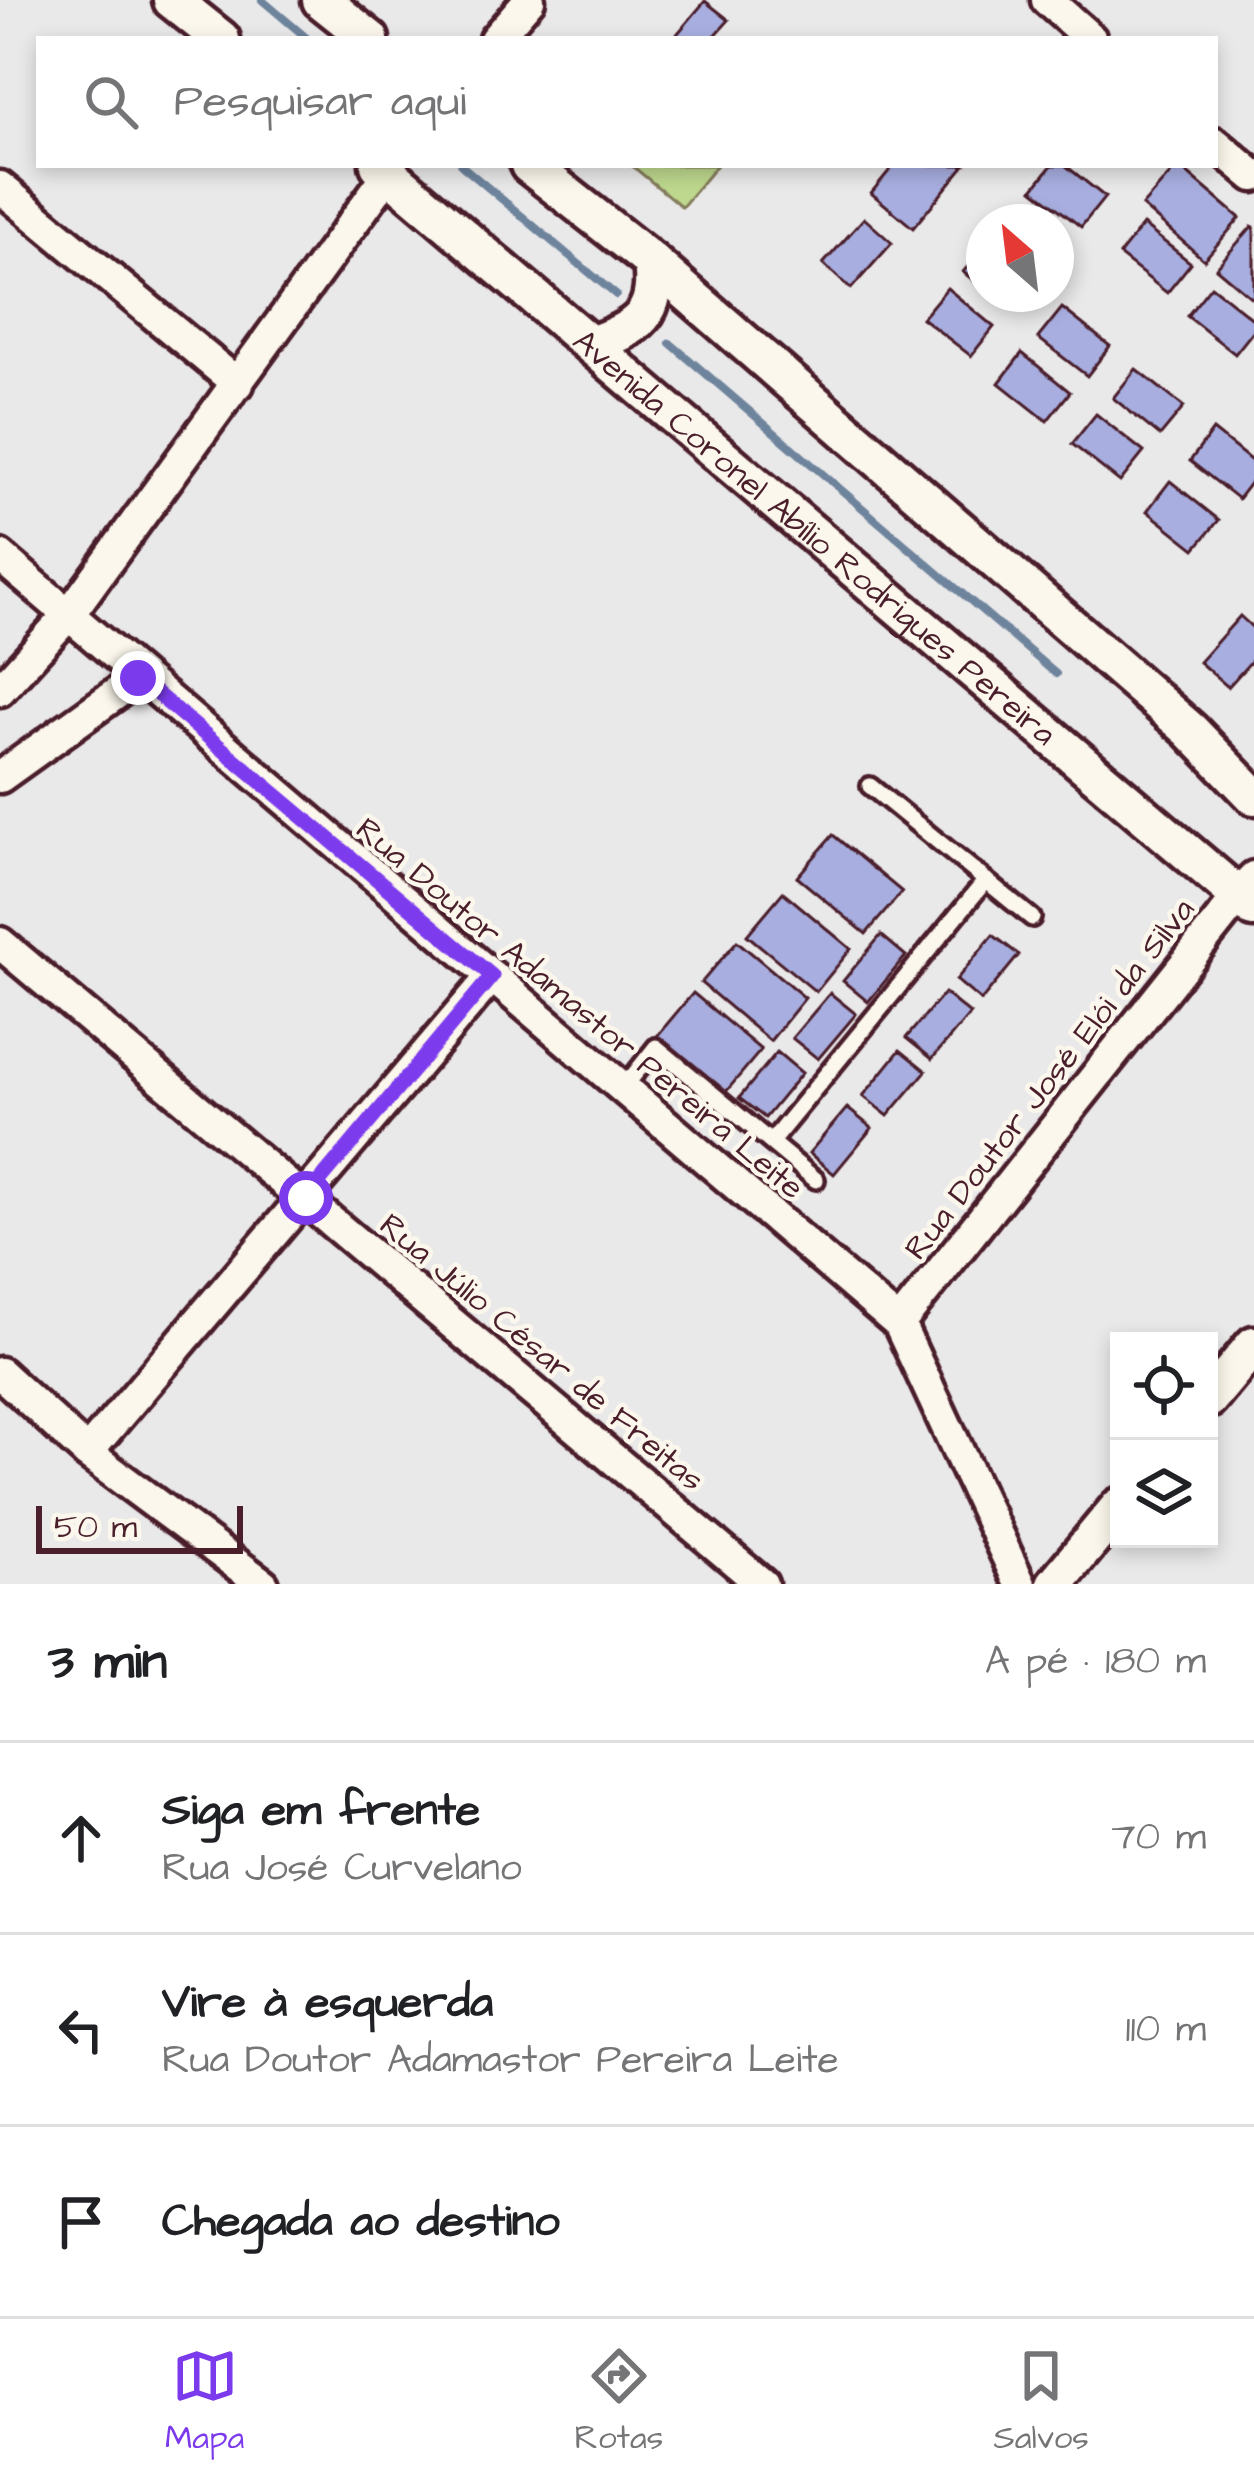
<!DOCTYPE html>
<html lang="pt">
<meta charset="utf-8">
<style>
:root{--surface:#fff;--page:#f6f6f6;--text:#202124;--muted:#757577;--line:#e0e0e0;--accent:#7c3aed}
body{margin:0;font-family:"Architects Daughter",sans-serif;background:var(--page);color:var(--text)}
.controls{position:absolute;right:36px;bottom:36px;display:grid;overflow:hidden;border-radius:0px;box-shadow:0 6px 18px #0003}
.controls button{width:108px;height:108px;display:grid;place-items:center;padding:0;border:0;border-bottom:3px solid var(--line);background:var(--surface);color:var(--text);font:60px sans-serif}
.compass{position:absolute;left:966px;top:204px;width:108px;height:108px;border-radius:50%;background:var(--surface);box-shadow:0 6px 18px #0003;rotate:332deg}
.scale{position:absolute;left:36px;bottom:30px;width:207px;box-sizing:border-box;padding-left:12px;border:6px solid #4a1f2b;border-top:0;font-size:33px;line-height:42px;white-space:nowrap;color:#4a1f2b;-webkit-text-stroke:9px #fbf7ec;paint-order:stroke}
.stop{position:absolute;width:36px;height:36px;margin:-27px;border:9px solid #7c3aed;border-radius:50%;background:#fff}
.stop.end{background:#7c3aed;border-color:#fff;box-shadow:0 3px 12px #0008}
.list{margin:0;padding:0;list-style:none}
h2{display:flex;justify-content:space-between;align-items:center;height:156px;margin:0;padding:0 48px;font-size:51px}
h2 small{font-size:39px;font-weight:400;color:var(--muted)}
.list li{display:grid;grid-template-columns:78px 1fr auto;gap:36px;align-items:center;box-sizing:border-box;height:192px;padding:0 48px;border-top:3px solid var(--line)}
.list b{display:block;font-size:45px;white-space:nowrap}
.list p{margin:0;font-size:39px;white-space:nowrap;color:var(--muted)}
.list em{font-size:39px;font-style:normal;color:var(--muted)}
.icon{flex:none;width:66px;height:66px;fill:none;stroke:currentColor;stroke-width:2;stroke-linecap:round;stroke-linejoin:round}
.map{position:relative;flex:none;width:1254px;height:1584px;overflow:hidden}
.search{position:absolute;background:var(--surface);box-shadow:0 6px 18px #0003;left:36px;right:36px;top:36px;height:132px;display:flex;align-items:center;gap:30px;box-sizing:border-box;padding:0 42px;border-radius:0px;color:var(--muted);font-size:45px}
.sheet{height:732px;background:var(--surface)}
nav{display:flex;justify-content:space-around;align-items:center;box-sizing:border-box;height:168px;border-top:3px solid var(--line);background:var(--surface);font-size:33px;color:var(--muted)}
nav a{display:grid;justify-items:center;gap:6px}
nav .on{color:var(--accent)}
.map>svg:first-child{display:block}
</style>
<div class="map">
<svg width="1254" height="1584" viewBox="0 0 1254 1584">
<rect width="100%" height="100%" fill="#eae9ea"/>
<filter id="ink" filterUnits="userSpaceOnUse"><feTurbulence type="fractalNoise" baseFrequency=".00833" numOctaves="2"/><feDisplacementMap in="SourceGraphic" scale="24" xChannelSelector="R" yChannelSelector="G"/><feConvolveMatrix kernelMatrix="1 2 1 2 8 2 1 2 1" color-interpolation-filters="sRGB"/></filter>
<g filter="url(#ink)">
<path fill="#bed88e" stroke="#847c5c" stroke-width="3" d="M631 165H717L682 207Z"/>
<g fill="none" stroke-linecap="round" stroke-linejoin="round">
<path stroke="#6e849c" stroke-width="8" d="M262 0 308 39
M461 165 616 295
M670 343 1056 674"/>
</g>
<path fill="#a8afe0" stroke="#4a1f2b" stroke-width="3" d="M705 1 729 20 712 39H673Z
M894 165H965L913 228 871 193Z
M1052 165H1065L1105 197 1081 227 1033 189Z
M1178 165 1240 218 1204 260 1142 206Z
M864 218 892 243 851 289 823 264Z
M1143 225 1191 263 1167 293 1119 255Z
M1252 226 1254 227V300L1216 268Z
M984 247V289L963 272Z
M1211 286 1254 320V330L1235 354 1187 316Z
M947 288 994 327 971 356 922 318Z
M1062 308 1110 346 1087 376 1038 338Z
M1022 353 1070 392 1047 421 999 383Z
M1136 369 1184 407 1160 436 1113 398Z
M1096 414 1144 452 1120 482 1072 444Z
M1213 430 1254 463V478L1238 499 1190 461Z
M1170 481 1219 520 1195 549 1147 511Z
M1240 616 1254 629V658L1228 687 1199 662Z
M833 835 902 892 866 934 797 877Z
M783 892 851 949 816 992 747 935Z
M881 935 906 956 868 1002 843 981Z
M993 935 1019 955 981 1001 956 980Z
M737 941 805 998 770 1041 701 983Z
M693 993 761 1050 725 1093 657 1036Z
M830 993 856 1014 818 1059 792 1038Z
M944 993 970 1014 932 1059 906 1038Z
M900 1050 926 1071 888 1116 863 1096Z
M777 1052 802 1073 765 1118 739 1098Z
M847 1108 872 1128 834 1174 809 1153Z"/>
<g fill="none" stroke-linecap="round" stroke-linejoin="round">
<g stroke="#4a1f2b" stroke-width="24">
<path id="service" d="M870 786 1032 918
M622 1090 656 1047 816 1180
M771 1142 986 880"/>
</g>
<g stroke="#4a1f2b" stroke-width="39">
<path id="minor" d="M1047 0 1091 39
M495 39 529 0
M1215 143 1254 176
M0 187 238 384
M0 556 899 1324 1020 1584
M0 690 70 613 389 173
M0 777 138 678
M0 943 762 1584
M899 1324 1254 877
M0 1373 87 1453 263 1584
M87 1453 492 976"/>
</g>
<g stroke="#4a1f2b" stroke-width="45">
<g id="tertiary">
<path d="M172 0 221 39"/>
<path d="M321 0 370 39"/>
<path id="s1" d="M379 165 1254 909"/>
<path d="M529 165 652 262 1190 730 1254 796"/>
<path d="M591 345C639 327 659 315 652 262"/>
<path d="M1209 1399 1254 1345"/>
<path d="M1055 1584 1119 1507"/>
</g>
</g>
<use href="#service" stroke="#fbf7ec" stroke-width="15"/>
<use href="#minor" stroke="#fbf7ec" stroke-width="30"/>
<use href="#tertiary" stroke="#fbf7ec" stroke-width="36"/>
</g>
</g>
<g fill="none" stroke-linecap="round" stroke-linejoin="round" filter="url(#ink)">
<path stroke="#7c3aed" stroke-width="15" d="M138 678 492 976 306 1198"/>
</g>
<g text-anchor="middle" stroke-width="9" stroke-linejoin="round" paint-order="stroke">
<g font-size="33" fill="#4a1f2b" stroke="#fbf7ec">
<text dy="12" stroke="none"><textPath href="#s1" startOffset="573">Avenida Coronel Abílio Rodrigues Pereira</textPath></text>
<text transform="translate(581 1007) rotate(40)" y="12">Rua Doutor Adamastor Pereira Leite</text>
<text transform="translate(1048 1078) rotate(-52)" y="12">Rua Doutor José Elói da Silva</text>
<text transform="translate(543 1351) rotate(40)" y="12">Rua Júlio César de Freitas</text>
</g>
</g>
</svg>
<div class="controls">
<button><svg class="icon" aria-label="locate" viewBox="0 0 24 24"><circle cx="12" cy="12" r="6"/><path d="M12 2v4M12 18v4M2 12h4M18 12h4"/></svg></button>
<button><svg class="icon" aria-label="layers" viewBox="0 0 24 24"><path d="M12 4l9 5-9 5-9-5zM3 14l9 5 9-5"/></svg></button>
</div>
<svg class="compass" viewBox="-18 -18 36 36"><path d="M0-13l5 13h-10z" fill="#e53935"/><path d="M0 13l5-13h-10z" fill="#757577"/></svg>
<div class="scale">50 m</div>
<div class="stop" style="left:306px;top:1198px"></div>
<div class="stop end" style="left:138px;top:678px"></div>
<div class="search"><svg class="icon" aria-label="search" viewBox="0 0 24 24"><circle cx="10" cy="10" r="6"/><path d="M15 15l6 6"/></svg>Pesquisar aqui</div>
</div>
<section class="sheet">
<h2>3 min<small>A pé · 180 m</small></h2>
<ul class="list">
<li><svg class="icon" aria-label="ahead" viewBox="0 0 24 24"><path d="M12 20V5M6 11l6-6 6 6"/></svg><div><b>Siga em frente</b><p>Rua José Curvelano</p></div><em>70 m</em></li>
<li><svg class="icon" aria-label="left" viewBox="0 0 24 24"><path d="M17 20v-9H6M10 6l-5 5 5 5"/></svg><div><b>Vire à esquerda</b><p>Rua Doutor Adamastor Pereira Leite</p></div><em>110 m</em></li>
<li><svg class="icon" aria-label="arrive" viewBox="0 0 24 24"><path d="M6 21V4h12l-3 4 3 4H6"/></svg><div><b>Chegada ao destino</b></div></li>
</ul>
</section>
<nav>
<a class="on"><svg class="icon" aria-label="map" viewBox="0 0 24 24"><path d="M3 6l6-2 6 2 6-2v14l-6 2-6-2-6 2zM9 4v14M15 6v14"/></svg>Mapa</a>
<a><svg class="icon" aria-label="directions" viewBox="0 0 24 24"><path d="M12 3l9 9-9 9-9-9zM9 14v-3h6M13 9l2 2-2 2"/></svg>Rotas</a>
<a><svg class="icon" aria-label="saved" viewBox="0 0 24 24"><path d="M7 4h10v16l-5-4-5 4z"/></svg>Salvos</a>
</nav>
